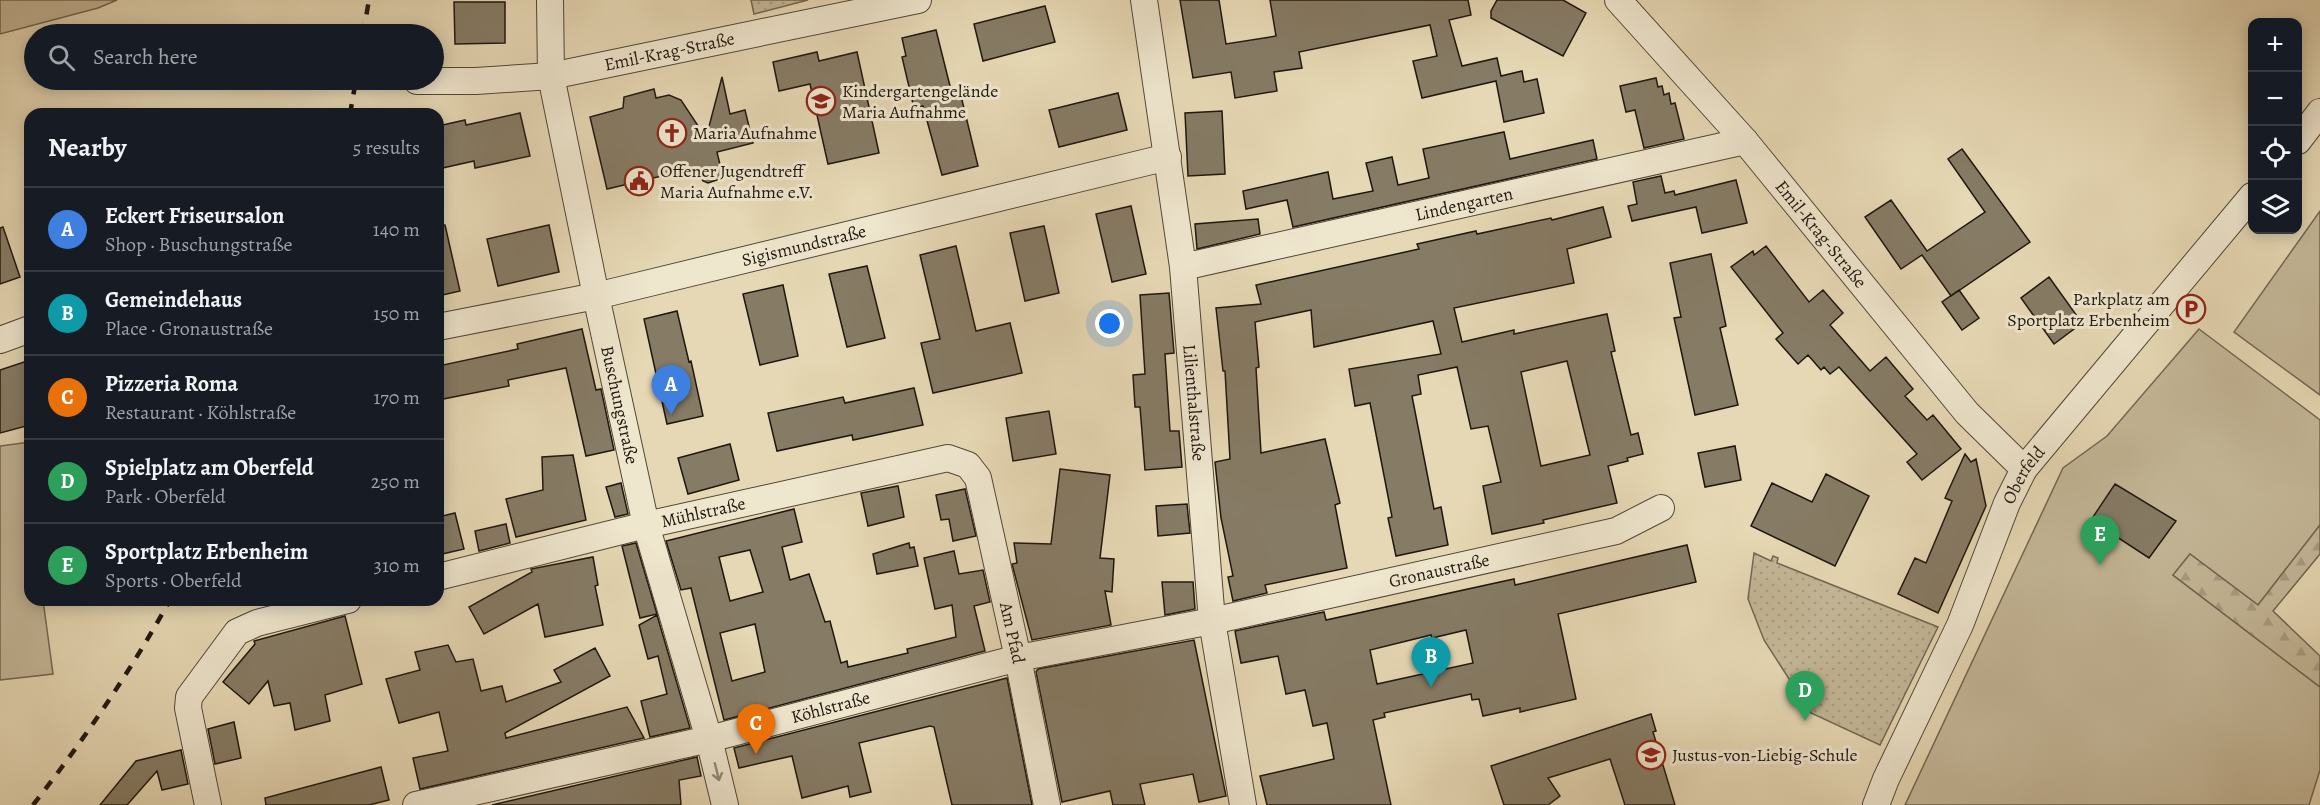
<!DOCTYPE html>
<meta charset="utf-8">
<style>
:root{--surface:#171b24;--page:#20242c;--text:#f1f3f6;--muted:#9ea1a6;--line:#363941;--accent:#7c3aed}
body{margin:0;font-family:Alegreya,serif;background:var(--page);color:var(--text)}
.controls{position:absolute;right:18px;top:18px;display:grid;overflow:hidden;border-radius:12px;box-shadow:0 3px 15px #0003}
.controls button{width:54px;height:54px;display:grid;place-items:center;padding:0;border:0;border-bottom:2px solid var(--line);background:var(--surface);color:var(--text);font:30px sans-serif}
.you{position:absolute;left:1110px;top:324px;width:21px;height:21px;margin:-15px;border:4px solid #fff;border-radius:50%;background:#1a73e8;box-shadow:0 0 0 9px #1a73e833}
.badge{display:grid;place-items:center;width:39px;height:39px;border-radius:50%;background:var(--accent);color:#fff;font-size:20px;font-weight:700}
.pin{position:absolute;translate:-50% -50px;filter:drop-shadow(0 2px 3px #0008)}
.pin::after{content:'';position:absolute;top:32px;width:21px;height:18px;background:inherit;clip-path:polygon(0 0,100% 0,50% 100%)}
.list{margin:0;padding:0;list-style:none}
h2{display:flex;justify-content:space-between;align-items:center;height:78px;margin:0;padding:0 24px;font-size:26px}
h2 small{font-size:20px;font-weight:400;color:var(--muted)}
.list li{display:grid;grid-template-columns:39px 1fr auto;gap:18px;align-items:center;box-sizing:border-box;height:84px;padding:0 24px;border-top:2px solid var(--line)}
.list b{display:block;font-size:22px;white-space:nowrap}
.list p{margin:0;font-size:20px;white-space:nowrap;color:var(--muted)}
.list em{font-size:20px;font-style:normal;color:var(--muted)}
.icon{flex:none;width:33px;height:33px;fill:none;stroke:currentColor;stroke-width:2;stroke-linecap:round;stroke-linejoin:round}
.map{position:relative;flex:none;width:2320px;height:805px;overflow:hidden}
.search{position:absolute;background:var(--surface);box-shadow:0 3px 15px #0003;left:24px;top:24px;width:420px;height:66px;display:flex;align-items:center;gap:15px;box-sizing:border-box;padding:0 21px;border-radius:33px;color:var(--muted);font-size:22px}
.panel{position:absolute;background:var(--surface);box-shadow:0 3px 15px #0003;left:24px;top:108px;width:420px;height:498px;border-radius:18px}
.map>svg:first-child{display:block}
</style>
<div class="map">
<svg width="2320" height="805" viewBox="0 0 2320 805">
<defs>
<pattern id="forest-firs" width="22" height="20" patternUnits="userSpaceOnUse" patternTransform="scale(1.5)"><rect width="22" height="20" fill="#c4b798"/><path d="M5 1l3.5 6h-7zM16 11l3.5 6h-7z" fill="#a89d82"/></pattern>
<pattern id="park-dots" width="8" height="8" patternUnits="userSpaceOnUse" patternTransform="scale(1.5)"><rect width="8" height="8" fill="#c4b798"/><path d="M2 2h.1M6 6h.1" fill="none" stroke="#a89d82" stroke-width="1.8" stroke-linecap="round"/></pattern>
</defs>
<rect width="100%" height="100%" fill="#e6d8b4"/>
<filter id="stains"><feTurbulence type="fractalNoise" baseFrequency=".00333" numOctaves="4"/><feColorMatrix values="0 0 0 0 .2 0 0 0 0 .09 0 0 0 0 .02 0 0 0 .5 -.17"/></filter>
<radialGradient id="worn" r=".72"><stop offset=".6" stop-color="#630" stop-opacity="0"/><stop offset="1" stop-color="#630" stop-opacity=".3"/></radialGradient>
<path fill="#c4b798" stroke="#726754" stroke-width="1.5" d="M0 0H117L98 8 0 34Z
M2320 211V395L2234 332Z
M2199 329 2320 420V525L2258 605 2190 554 2173 575 2320 687V770L2309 805H1905L2063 468 2107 436Z
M30 442V600H43L53 674 0 680V446Z"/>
<path fill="url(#forest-firs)" stroke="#726754" stroke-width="1.5" d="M2320 525V554L2273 611 2320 656V687L2173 575 2190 554 2258 605Z"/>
<path fill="url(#park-dots)" stroke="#726754" stroke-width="1.5" d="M751 0H808L754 14Z
M1754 553 1771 561 1773 556 1778 558 1777 563 1938 627 1880 745 1811 713 1764 640 1748 599Z"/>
<path fill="#867b65" stroke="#1f170f" stroke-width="1.5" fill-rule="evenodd" d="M1180 0H1219L1226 44 1276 36 1270 0H1468L1471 15 1449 20 1462 66 1497 58 1501 76 1522 71 1524 82 1537 79 1544 113 1504 122 1496 81 1422 98 1413 61 1437 56 1430 25 1299 52 1302 68 1274 72 1277 91 1235 98 1231 72 1193 78Z
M1497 0H1563L1586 13 1563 56 1491 18V11Z
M454 2H505V43L455 44Z
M1045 6 1055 42 983 61 974 24Z
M936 30 953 98 961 96 978 166 942 175 923 106 914 108 902 57 906 56 902 38Z
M817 52 819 61 857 52 879 153 828 164 810 84 779 91 773 62Z
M722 77 730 114 745 110 753 143 717 152 722 173 720 179 708 183 703 181 695 168 607 189 590 117 623 108 624 97 654 89 656 98 669 95 681 100 706 138Z
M1656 78 1658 87 1662 86 1664 95 1669 93 1671 104 1675 103 1684 139 1644 148 1635 110 1626 112 1620 86Z
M1118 93 1127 130 1059 147 1049 110Z
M1222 111 1225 174 1188 176 1185 113Z
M520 113 530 156 475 168 474 161 438 169V126L465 120 466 125Z
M1504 132 1510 159 1593 140 1597 159 1293 227 1287 200 1246 209 1243 191 1328 172 1333 199 1373 191 1366 163 1392 157 1398 185 1429 178 1423 149Z
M1962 149 2030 242 1951 296 1922 255 1901 269 1865 217 1891 200 1927 251 1985 212 1948 159Z
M1661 176 1665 193 1674 191 1675 195 1736 180 1747 223 1702 233 1696 207 1632 221 1628 206 1637 204 1633 182Z
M1131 206 1146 274 1112 282 1096 214Z
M1603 207 1611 237 1567 249 1574 283 1454 308 1462 342 1514 330V334L1607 314 1615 351 1611 352 1631 435 1638 433 1643 454 1627 458 1628 461 1608 466 1617 503 1543 520 1544 523 1492 534 1483 486 1501 482 1488 426 1471 429 1457 367 1418 375 1421 394 1412 396 1434 509 1441 507 1448 545 1396 556 1388 518 1392 517 1370 403 1355 406 1349 369 1441 354 1433 321 1314 347 1311 310 1255 322 1259 367 1256 368 1261 453 1325 439 1340 503 1335 505 1347 568 1265 585 1267 593 1233 601 1228 577 1233 576 1221 518 1215 462 1230 459 1225 371H1223L1216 308 1261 304 1256 285 1419 249 1417 244 1476 231 1477 234 1551 218 1552 220ZM1567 361 1590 455 1541 466 1521 372Z
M1258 219 1260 234 1197 249 1195 224Z
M445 225 460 291 438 296V226Z
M549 225 559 272 498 286 487 239Z
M1044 226 1059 293 1025 301 1010 233Z
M3 227 20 277 0 284V228Z
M956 246 976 331 1010 323 1022 373 933 393 921 343 940 339 920 255Z
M1766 246 1809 302 1823 290 1843 313 1830 325 1870 371 1886 357 1913 389 1905 396 1927 420 1933 415 1961 449 1922 480 1907 462 1917 454 1839 367 1830 374 1824 367 1821 370 1808 355 1798 364 1776 339 1783 333 1731 267 1753 251 1754 255Z
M1711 254 1726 326 1720 328 1738 405 1695 415 1674 318 1681 317 1670 263Z
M867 266 885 338 847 347 829 274Z
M2049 277 2082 323 2054 344 2021 298Z
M783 285 798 356 760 365 743 294Z
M1959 290 1979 318 1962 330 1942 302Z
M1169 293 1174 353 1165 354 1170 431H1179L1182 467 1145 470 1140 407H1135L1133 375 1145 374 1140 295Z
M677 311 689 362 691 361 703 416 667 424 644 319Z
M582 329 596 390 601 389 614 450 586 456 566 368 508 380 509 386 438 400V366L518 349 517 344Z
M30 360V425L0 433V370Z
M914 388 923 425 853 440 852 435 777 451 768 413 843 397 845 403Z
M1049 411 1056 454 1013 461 1006 418Z
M730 444 739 480 688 494 678 458Z
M1735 446 1741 480 1705 487 1698 453Z
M1965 454 1971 462 1976 459 1986 506 1938 613 1898 594 1915 558 1926 563 1952 501 1945 498Z
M573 455 586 520 516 537 506 499 543 490 542 457Z
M1060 469 1110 475 1100 558 1114 559 1112 592 1105 591 1111 625 1032 640 1012 564 1017 563 1014 543 1051 544Z
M1826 474 1869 496 1835 566 1751 526 1772 483 1812 502Z
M621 483 628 514 615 517 606 487Z
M2115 484 2176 521 2149 558 2091 520Z
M898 486 904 517 868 526 861 493Z
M965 489 976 536 953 541 949 519 941 520 936 495Z
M1187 504 1190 533 1158 536 1156 506Z
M794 509 802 542 782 547 790 580 809 574 825 622 830 621 841 663 847 661 848 667 908 653 907 649 956 637 952 605 935 609 924 558 954 551 959 574 983 570 990 602 974 606 985 651 724 720 691 588 681 590 666 541ZM750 550 763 592 730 601 719 557ZM755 624 765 672 732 681 720 633Z
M455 513 464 549 438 555V517Z
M506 524 510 543 479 551 475 531Z
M636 543 657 614 640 618 622 546Z
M909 543 910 548 914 547 918 566 877 574 873 554Z
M1687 545 1696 582 1558 614 1576 699 1520 712V708L1483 716 1479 699 1472 700 1471 694 1384 713 1385 717 1373 720 1391 805H1267L1260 776 1334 759 1327 723 1313 726 1305 690 1286 694 1278 656 1241 663 1235 631 1324 612 1326 620 1514 579 1515 585ZM1466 630 1473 663 1377 684 1370 650 1431 635 1432 638Z
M593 557 598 585 595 586 603 625 545 637 538 604 484 634 469 607 532 572 531 569Z
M1162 582H1193L1195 609 1165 615Z
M657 615 690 728 650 737 641 701 667 694 658 656 648 659 639 625Z
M345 616 362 684 325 695 330 721 295 730 290 703 274 706 268 681 249 704 223 682 255 644 254 641Z
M1194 640 1226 796 1199 802 1193 774 1140 784 1145 805H1113L1110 791 1062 802 1036 672 1038 669Z
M448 645 456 662 473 659 481 691 502 686 506 702 561 682 554 670 595 648 610 676 505 733 506 738 627 707 644 738 420 789 413 758 448 751 439 712 399 723 386 679 420 670 415 652Z
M1007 678 1032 805H952L934 727 930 726 859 743 871 792 850 797 848 786 802 798 792 756 739 768 734 748Z
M1651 714 1656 731 1653 732 1675 805H1625L1610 759 1548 778 1560 796 1548 805H1504L1491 766Z
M234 722 241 758 215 764 208 729Z
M181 750 188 784 162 790 157 771 127 805H100L136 761Z
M697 757 701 776 679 780 681 805H492Z
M381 767 389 800 369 805H266L265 798Z"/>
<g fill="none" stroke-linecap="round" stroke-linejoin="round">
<g stroke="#514738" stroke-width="28">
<g id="minor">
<path id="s1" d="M550 0 551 76 596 296 646 525 709 739 725 805"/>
<path id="s2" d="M1144 0 1183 267 1212 621 1243 805"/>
<path id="s3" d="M1618 0 1745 141 1967 413 2024 469"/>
<path id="s4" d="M417 81H476L551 76 918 0"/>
<path d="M2298 141 2320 112"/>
<path id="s5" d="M1183 267 1745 141"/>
<path id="s6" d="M438 327 596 296 1168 157"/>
<path d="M0 340 30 329"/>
<path id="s7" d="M438 577 646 525 948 458 968 465 978 478 1018 658 1047 805"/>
<path d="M208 805 188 708 189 697 237 632 257 623 348 600"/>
<path id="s8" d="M416 805 709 739 1018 658 1212 621 1616 531 1661 508"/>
<path id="s9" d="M1876 805 1886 779 1960 625 2007 503 2024 469 2252 196"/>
</g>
</g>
<use href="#minor" stroke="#efe6ce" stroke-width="26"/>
<path stroke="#1f170f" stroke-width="4.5" stroke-dasharray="10 10" stroke-linecap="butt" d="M363 34 369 0
M350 114 356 80
M33 805C84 740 130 672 170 600"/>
</g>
<defs><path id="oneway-shaft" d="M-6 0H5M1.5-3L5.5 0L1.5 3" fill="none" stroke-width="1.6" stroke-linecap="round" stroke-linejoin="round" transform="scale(1.5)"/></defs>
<use stroke="#918978" href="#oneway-shaft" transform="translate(717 772) rotate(76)"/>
<defs>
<g id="school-ring" transform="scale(1.5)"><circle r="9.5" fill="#efe6ce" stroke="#8f2418" stroke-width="1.5"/><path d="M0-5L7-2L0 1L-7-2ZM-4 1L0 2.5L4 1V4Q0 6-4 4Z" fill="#8f2418"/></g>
<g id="church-ring" transform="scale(1.5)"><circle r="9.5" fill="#efe6ce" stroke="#8f2418" stroke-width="1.5"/><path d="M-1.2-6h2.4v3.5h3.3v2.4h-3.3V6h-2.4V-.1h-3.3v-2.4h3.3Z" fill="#8f2418"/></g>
<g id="civic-ring" transform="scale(1.5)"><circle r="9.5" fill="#efe6ce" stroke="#8f2418" stroke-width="1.5"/><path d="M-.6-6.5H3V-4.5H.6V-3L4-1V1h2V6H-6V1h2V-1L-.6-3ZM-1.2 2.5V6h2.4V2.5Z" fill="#8f2418"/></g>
<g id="parking-ring" transform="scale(1.5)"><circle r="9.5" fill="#efe6ce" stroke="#8f2418" stroke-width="1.5"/><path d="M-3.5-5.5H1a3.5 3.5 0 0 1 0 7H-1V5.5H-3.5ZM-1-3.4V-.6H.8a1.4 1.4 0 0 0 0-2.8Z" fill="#8f2418"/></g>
</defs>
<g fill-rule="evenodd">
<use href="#school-ring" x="821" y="101"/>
<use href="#church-ring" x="672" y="133"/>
<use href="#civic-ring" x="639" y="181"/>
<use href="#parking-ring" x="2191" y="309"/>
<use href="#school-ring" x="1651" y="755"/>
</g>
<g text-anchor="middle" stroke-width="6" stroke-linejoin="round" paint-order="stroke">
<g font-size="18" fill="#1f170f" stroke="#efe6ce">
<text dy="6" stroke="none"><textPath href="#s4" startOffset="255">Emil-Krag-Straße</textPath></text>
<text dy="6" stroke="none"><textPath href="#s5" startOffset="288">Lindengarten</textPath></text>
<text dy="6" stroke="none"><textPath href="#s3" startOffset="310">Emil-Krag-Straße</textPath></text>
<text dy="6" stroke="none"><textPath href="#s6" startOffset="375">Sigismundstraße</textPath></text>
<text dy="6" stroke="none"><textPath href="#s2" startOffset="406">Lilienthalstraße</textPath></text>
<text dy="6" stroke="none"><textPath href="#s1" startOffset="412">Buschungstraße</textPath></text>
<text dy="6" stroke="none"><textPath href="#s9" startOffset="362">Oberfeld</textPath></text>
<text dy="6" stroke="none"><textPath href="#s7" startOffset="273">Mühlstraße</textPath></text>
<text dy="6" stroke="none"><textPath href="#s8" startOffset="1050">Gronaustraße</textPath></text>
<text dy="6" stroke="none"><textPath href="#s7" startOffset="720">Am Pfad</textPath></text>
<text dy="6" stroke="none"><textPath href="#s8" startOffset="426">Köhlstraße</textPath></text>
</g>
<g font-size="18" fill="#1f170f" stroke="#efe6ce" text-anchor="start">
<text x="842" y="97">Kindergartengelände<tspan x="842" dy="21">Maria Aufnahme</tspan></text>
<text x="693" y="139">Maria Aufnahme</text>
<text x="660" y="177">Offener Jugendtreff<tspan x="660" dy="21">Maria Aufnahme e.V.</tspan></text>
<text x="2170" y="305" text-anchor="end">Parkplatz am<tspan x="2170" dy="21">Sportplatz Erbenheim</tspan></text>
<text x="1672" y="761">Justus-von-Liebig-Schule</text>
</g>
</g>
<rect width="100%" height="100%" filter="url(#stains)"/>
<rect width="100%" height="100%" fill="url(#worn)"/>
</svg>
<div class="controls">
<button>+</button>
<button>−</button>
<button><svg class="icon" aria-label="locate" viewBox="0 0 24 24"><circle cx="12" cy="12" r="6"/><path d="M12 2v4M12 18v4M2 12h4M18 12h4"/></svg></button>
<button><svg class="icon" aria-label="layers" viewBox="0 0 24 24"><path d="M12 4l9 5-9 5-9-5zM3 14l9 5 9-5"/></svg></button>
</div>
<div class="you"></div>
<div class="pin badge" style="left:671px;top:415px;background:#3f7fe0">A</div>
<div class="pin badge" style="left:1431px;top:687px;background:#0f9aa8">B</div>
<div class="pin badge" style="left:756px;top:754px;background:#e8710a">C</div>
<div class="pin badge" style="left:1805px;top:721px;background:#2e9e5b">D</div>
<div class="pin badge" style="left:2100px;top:565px;background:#2e9e5b">E</div>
<div class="search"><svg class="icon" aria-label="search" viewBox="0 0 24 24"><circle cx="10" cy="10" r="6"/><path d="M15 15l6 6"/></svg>Search here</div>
<section class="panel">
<h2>Nearby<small>5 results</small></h2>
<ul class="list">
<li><span class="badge" style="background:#3f7fe0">A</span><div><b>Eckert Friseursalon</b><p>Shop · Buschungstraße</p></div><em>140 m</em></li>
<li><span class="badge" style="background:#0f9aa8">B</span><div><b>Gemeindehaus</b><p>Place · Gronaustraße</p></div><em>150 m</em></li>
<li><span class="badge" style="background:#e8710a">C</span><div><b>Pizzeria Roma</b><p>Restaurant · Köhlstraße</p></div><em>170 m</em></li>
<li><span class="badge" style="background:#2e9e5b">D</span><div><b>Spielplatz am Oberfeld</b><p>Park · Oberfeld</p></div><em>250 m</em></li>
<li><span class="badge" style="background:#2e9e5b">E</span><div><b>Sportplatz Erbenheim</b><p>Sports · Oberfeld</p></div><em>310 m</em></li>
</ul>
</section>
</div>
